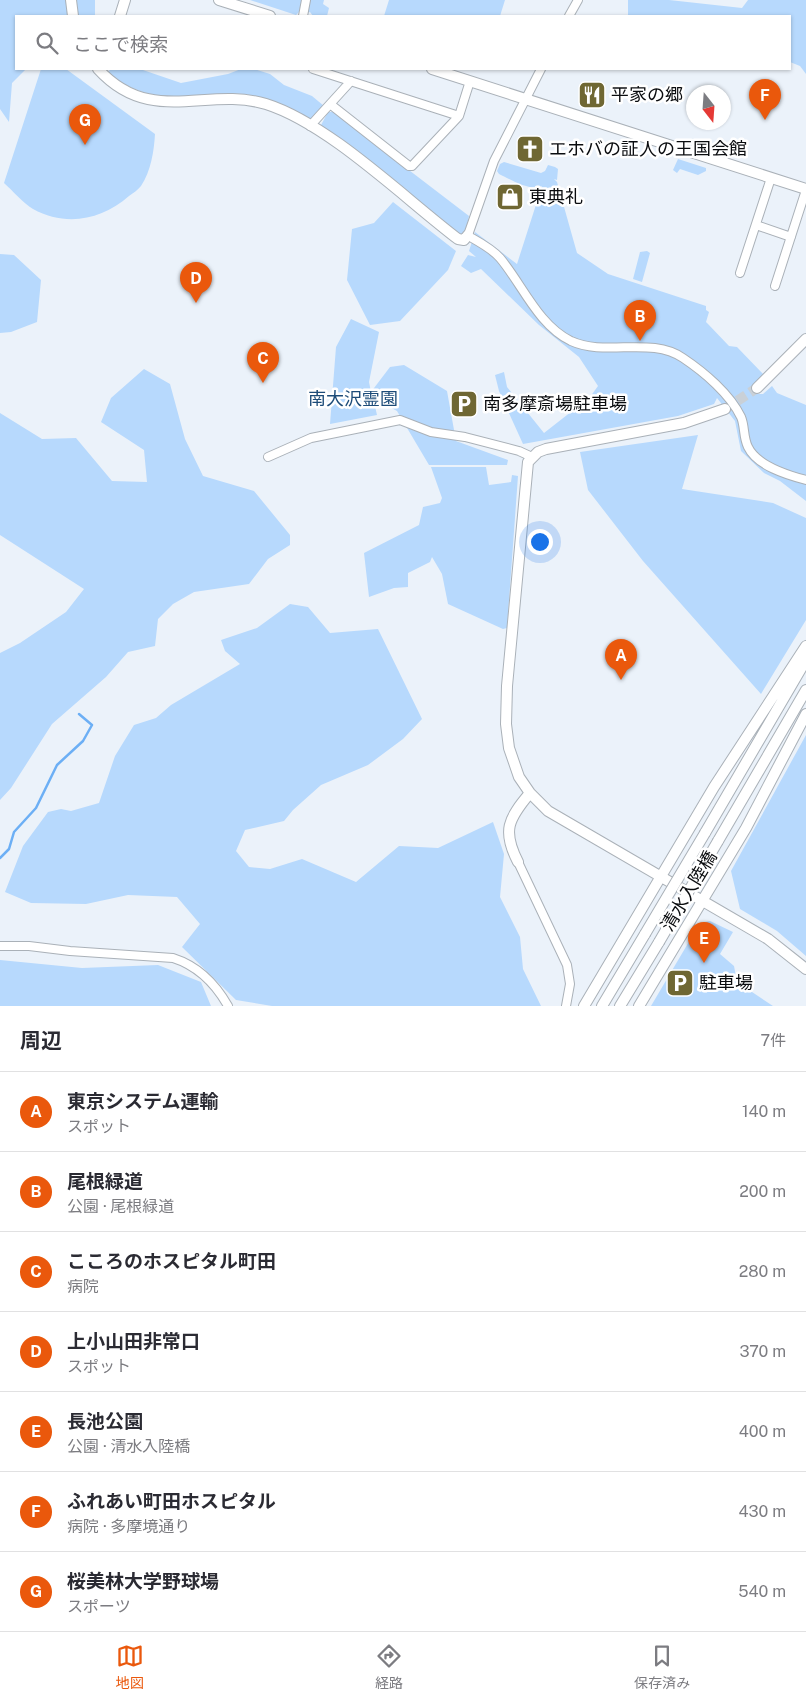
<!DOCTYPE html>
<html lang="ja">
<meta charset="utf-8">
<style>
:root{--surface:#fff;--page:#f2f2f3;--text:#2b2b33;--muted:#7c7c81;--line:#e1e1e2;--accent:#ea580c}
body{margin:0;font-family:"Public Sans","Noto Sans JP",sans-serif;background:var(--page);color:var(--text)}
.compass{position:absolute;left:686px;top:85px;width:45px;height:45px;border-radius:50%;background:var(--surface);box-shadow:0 1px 4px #0004;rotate:163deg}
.you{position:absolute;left:539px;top:541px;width:18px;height:18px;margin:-12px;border:4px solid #fff;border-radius:50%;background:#1a73e8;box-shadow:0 0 0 8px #1a73e833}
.badge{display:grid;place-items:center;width:32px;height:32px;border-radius:50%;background:var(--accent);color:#fff;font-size:16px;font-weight:700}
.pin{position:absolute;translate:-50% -41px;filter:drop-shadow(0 1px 2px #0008)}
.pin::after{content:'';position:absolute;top:26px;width:18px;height:15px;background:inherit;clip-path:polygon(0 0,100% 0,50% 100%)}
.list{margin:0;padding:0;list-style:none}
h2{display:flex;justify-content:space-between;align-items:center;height:65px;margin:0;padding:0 20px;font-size:21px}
h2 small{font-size:16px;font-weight:400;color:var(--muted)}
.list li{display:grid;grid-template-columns:32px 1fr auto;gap:15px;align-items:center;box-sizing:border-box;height:80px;padding:0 20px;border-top:1px solid var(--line)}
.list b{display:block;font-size:19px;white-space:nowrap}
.list p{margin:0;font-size:16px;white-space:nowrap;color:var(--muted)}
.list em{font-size:16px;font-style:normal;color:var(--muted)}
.icon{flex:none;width:28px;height:28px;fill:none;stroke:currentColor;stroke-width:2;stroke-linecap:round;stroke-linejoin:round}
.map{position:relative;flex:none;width:806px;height:1006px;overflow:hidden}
.search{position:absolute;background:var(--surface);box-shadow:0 1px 4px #0004;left:15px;right:15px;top:15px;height:55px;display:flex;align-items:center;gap:12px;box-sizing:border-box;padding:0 18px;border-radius:0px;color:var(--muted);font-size:19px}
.sheet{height:625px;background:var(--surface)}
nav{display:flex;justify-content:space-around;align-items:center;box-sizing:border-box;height:70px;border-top:1px solid var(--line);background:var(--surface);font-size:14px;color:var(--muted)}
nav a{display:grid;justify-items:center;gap:2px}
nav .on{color:var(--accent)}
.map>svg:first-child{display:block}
</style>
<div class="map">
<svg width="806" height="1006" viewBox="0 0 806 1006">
<rect width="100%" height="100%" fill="#ebf2fa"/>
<path fill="#b7d9fd" d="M0 0H67L70 16H16V69H26L12 83 9 122 0 109Z
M75 0H95V16H77Z
M250 0H302L299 12 296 15Z
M309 0H324L323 4 329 8 327 16H313L310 12 306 13Z
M389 0H505L500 16H384Z
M628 0H669L742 8 748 0H806V74L800 66 790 62V16H628Z
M41 69H66L155 134C154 151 151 171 141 186 138 190 133 193 129 196 102 220 66 227 33 209 23 203 13 191 4 183Z
M110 69H140L181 83 228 74 241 69H254L270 74 284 85 312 96 324 106 312 121C290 109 269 97 244 94 228 92 211 96 195 97 162 100 134 93 108 74Z
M328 112H333L469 216 465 235 459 237 320 127Z
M678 159 706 168V171L698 175 680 169 677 173 673 170Z
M504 162 541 173 545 171 548 165 555 167 558 169 557 180 554 179 557 182 577 253 608 274 706 306V310L709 312 706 322 708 324 729 346 737 347 764 375 753 384 752 388 756 394H763L772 386 777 393 806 405V501L780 481 764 473 741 451 735 421 717 398 714 404 678 416 523 444 499 391 495 375 504 372 507 387 544 433 590 397 598 386 579 357 539 325 481 269 471 273 461 266 468 255 476 257 469 251 475 232 517 264 542 186C531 192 510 179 499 174L497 171 500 164Z
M393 202 456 251 448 270 400 321 370 325 347 280 352 229 374 223Z
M647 251 650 253 642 282 633 279 640 252Z
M0 254 14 255 41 280 37 322 11 332 0 333Z
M351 319 379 332 369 382 371 392 390 367 404 365 447 391 456 441 508 460 507 465H429L397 411 373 398 377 415 330 424 336 347Z
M144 369 170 384 185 439 203 476 254 491 290 535V545L268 559 249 584 194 592 173 604 158 619 155 646 128 652 106 677 52 724 11 788 0 800V653L20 643 66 612 84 589 0 535V413L42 439 76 438 112 481 147 482 144 450 101 422 111 398Z
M698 435 682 489 773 503 806 518V620L761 694 643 561 588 490 580 452Z
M431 467H486L489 485 511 482 512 475 518 476 507 628 503 629 448 604 442 574 432 557 430 562 408 573V587L394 588 369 597 364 553 419 525 423 507 440 503 442 498Z
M290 604 308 607 330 633 378 629 422 719 403 739 368 765 321 785 293 810 284 821 245 830 236 851 249 867 270 869 302 859 356 882 399 846 438 848 493 822 504 854 500 897 520 937 523 969 541 1006H272L236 1000 182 947 200 924 177 897 128 895 86 904 31 903 5 892 23 846 48 812 61 809 71 811 99 803 115 756 134 725 156 718 171 705 240 664 225 651 221 640 257 628Z
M806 735V956L777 931 740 909 731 871Z
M710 921 733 932 720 954 734 966 737 982 773 1006H651L700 923Z
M0 960 82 968 158 965 201 982 211 1006H0Z"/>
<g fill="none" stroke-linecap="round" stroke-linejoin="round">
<path stroke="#6caff5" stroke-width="2.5" d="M0 858 9 849 14 832 36 808 57 765 83 741 92 725 79 714"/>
<path stroke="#c9d0d7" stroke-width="10" stroke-dasharray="10 5" stroke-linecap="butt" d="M725 409 757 388"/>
<g stroke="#aab1b8" stroke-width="10">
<path id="street" d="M303 16 306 0
M569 16 578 0
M313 69 459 116
M330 104 409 166H412L459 116 470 81
M310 126 351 81
M756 225 791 237
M468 235 494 161 541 69
M472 238C481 243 493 250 500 258 522 284 538 325 571 341 606 357 651 336 683 358 704 372 730 394 741 417 745 426 743 437 748 447 757 466 787 475 806 480
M740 273 771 178
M775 286 806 190
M268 457 311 438 400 420 431 432 465 437 519 451 532 457
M518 862 567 965 570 984 566 1006
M0 946H29L70 951 173 958C198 966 215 983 228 1006"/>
</g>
<g stroke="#aab1b8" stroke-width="12">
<path id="secondary" d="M71 0 73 16
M219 0 270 16
M120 16 125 0
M98 69C151 127 206 86 266 104 329 124 404 198 458 239L464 240 468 235
M432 69 806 189
M757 388 806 339
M725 409 684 423 546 449 538 452 528 462 507 686 506 724 509 748 519 777 530 793 548 811 768 939 806 969
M705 833 806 660
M718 841 806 690
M518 862C502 831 508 819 530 793
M584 1006 714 787 806 646
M602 1006 645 934
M620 1006 659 942
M639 1006 746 828 806 714"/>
</g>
<use href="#street" stroke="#fff" stroke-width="8"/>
<use href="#secondary" stroke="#fff" stroke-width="10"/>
<g stroke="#aab1b8" stroke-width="12" stroke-linecap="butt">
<path id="secondary-bridge" d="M645 934 705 833
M659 942 718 841"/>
</g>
<use href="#secondary-bridge" stroke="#fff" stroke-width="10"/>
</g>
<defs>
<g id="restaurant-square" transform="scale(1.4375)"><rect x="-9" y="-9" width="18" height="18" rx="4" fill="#6f6733" stroke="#fff"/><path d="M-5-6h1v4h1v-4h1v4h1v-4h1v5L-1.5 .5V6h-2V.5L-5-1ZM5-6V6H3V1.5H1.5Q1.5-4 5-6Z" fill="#fff"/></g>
<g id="church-square" transform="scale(1.4375)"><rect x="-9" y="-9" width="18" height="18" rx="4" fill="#6f6733" stroke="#fff"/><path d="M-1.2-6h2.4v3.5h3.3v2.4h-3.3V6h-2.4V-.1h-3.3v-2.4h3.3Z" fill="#fff"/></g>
<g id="shop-square" transform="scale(1.4375)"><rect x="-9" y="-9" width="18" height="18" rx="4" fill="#6f6733" stroke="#fff"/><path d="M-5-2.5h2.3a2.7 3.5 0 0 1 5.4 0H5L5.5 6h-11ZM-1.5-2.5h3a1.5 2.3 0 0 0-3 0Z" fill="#fff"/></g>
<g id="parking-square" transform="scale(1.4375)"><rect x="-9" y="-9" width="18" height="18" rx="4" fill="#6f6733" stroke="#fff"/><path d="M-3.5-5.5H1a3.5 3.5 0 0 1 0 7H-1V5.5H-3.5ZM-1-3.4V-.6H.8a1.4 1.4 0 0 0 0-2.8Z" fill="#fff"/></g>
</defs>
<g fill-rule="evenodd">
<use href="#restaurant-square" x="592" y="95"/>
<use href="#church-square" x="530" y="149"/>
<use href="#shop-square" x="510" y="197"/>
<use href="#parking-square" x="464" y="404"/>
<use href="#parking-square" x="680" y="983"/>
</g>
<g text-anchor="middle" stroke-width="5" stroke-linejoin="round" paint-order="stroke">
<g font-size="18" fill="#0a0c0f" stroke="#fff" text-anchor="start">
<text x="611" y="101">平家の郷</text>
<text x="549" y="155">エホバの証人の王国会館</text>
<text x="529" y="203">東典礼</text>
<text x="483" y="410">南多摩斎場駐車場</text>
<text x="699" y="989">駐車場</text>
</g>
<g font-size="18" fill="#1c4b78" stroke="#fff">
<text x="353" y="405">南大沢霊園</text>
</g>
<g font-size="18" fill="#0a0c0f" stroke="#fff">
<text transform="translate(689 891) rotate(-59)" y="6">清水入陸橋</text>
</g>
</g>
</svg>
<svg class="compass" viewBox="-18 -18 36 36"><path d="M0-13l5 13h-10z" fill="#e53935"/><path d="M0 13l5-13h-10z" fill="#7c7c81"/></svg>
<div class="you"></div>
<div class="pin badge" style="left:621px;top:680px">A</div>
<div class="pin badge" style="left:640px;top:341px">B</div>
<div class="pin badge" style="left:263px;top:383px">C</div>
<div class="pin badge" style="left:196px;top:303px">D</div>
<div class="pin badge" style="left:704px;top:963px">E</div>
<div class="pin badge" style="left:765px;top:120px">F</div>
<div class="pin badge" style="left:85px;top:145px">G</div>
<div class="search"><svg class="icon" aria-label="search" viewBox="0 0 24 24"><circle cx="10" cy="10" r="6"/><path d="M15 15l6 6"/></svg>ここで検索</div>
</div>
<section class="sheet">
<h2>周辺<small>7件</small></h2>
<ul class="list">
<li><span class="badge">A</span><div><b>東京システム運輸</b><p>スポット</p></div><em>140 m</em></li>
<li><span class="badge">B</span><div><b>尾根緑道</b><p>公園 · 尾根緑道</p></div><em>200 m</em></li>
<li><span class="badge">C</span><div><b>こころのホスピタル町田</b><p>病院</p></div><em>280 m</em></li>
<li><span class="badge">D</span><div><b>上小山田非常口</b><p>スポット</p></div><em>370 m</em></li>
<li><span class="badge">E</span><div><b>長池公園</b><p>公園 · 清水入陸橋</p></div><em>400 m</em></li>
<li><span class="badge">F</span><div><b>ふれあい町田ホスピタル</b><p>病院 · 多摩境通り</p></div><em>430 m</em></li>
<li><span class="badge">G</span><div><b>桜美林大学野球場</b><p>スポーツ</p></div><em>540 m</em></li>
</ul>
</section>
<nav>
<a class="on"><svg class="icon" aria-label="map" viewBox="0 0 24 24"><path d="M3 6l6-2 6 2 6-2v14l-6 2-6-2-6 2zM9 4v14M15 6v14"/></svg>地図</a>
<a><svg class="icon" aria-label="directions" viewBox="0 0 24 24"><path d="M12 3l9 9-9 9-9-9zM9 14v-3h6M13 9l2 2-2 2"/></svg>経路</a>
<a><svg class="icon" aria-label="saved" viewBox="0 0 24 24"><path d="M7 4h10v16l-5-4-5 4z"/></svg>保存済み</a>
</nav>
